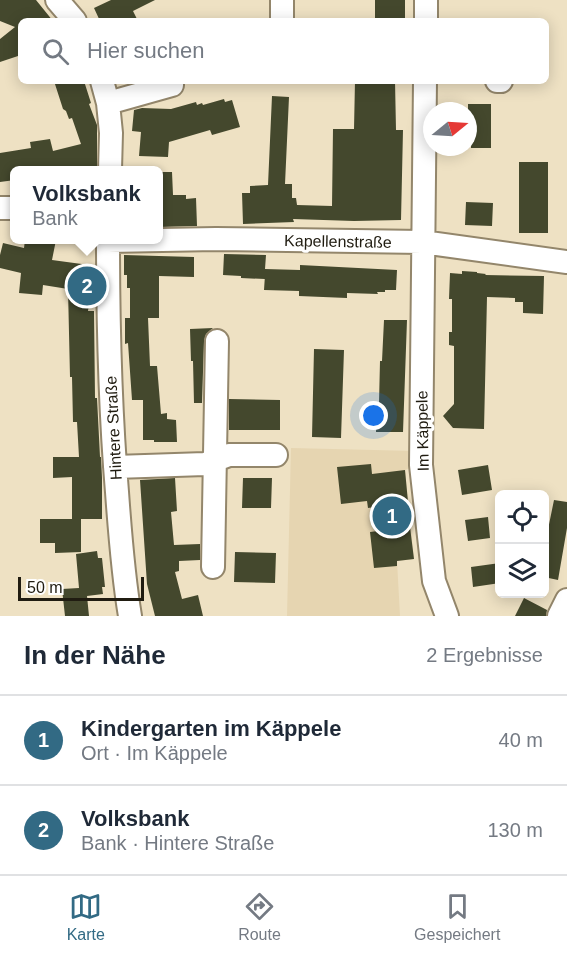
<!DOCTYPE html>
<html lang="de">
<meta charset="utf-8">
<style>
:root{--surface:#fff;--page:#f6f6f7;--text:#1f2937;--muted:#747a83;--line:#e0e1e3;--accent:#326a84}
body{margin:0;font-family:Arial,sans-serif;background:var(--page);color:var(--text)}
.controls{position:absolute;right:18px;bottom:18px;display:grid;overflow:hidden;border-radius:9px;box-shadow:0 3px 15px #0003}
.controls button{width:54px;height:54px;display:grid;place-items:center;padding:0;border:0;border-bottom:2px solid var(--line);background:var(--surface);color:var(--text);font:30px sans-serif}
.compass{position:absolute;left:423px;top:102px;width:54px;height:54px;border-radius:50%;background:var(--surface);box-shadow:0 3px 15px #0003;rotate:72deg}
.scale{position:absolute;left:18px;bottom:15px;width:126px;box-sizing:border-box;padding-left:6px;border:3px solid #201c11;border-top:0;font-size:16px;line-height:21px;white-space:nowrap;color:#201c11;-webkit-text-stroke:4px #fff;paint-order:stroke}
.you{position:absolute;left:374px;top:416px;width:21px;height:21px;margin:-15px;border:4px solid #fff;border-radius:50%;background:#1a73e8;box-shadow:0 0 0 9px #1a73e833}
.badge{display:grid;place-items:center;width:39px;height:39px;border-radius:50%;background:var(--accent);color:#fff;font-size:20px;font-weight:700}
.pin{position:absolute;translate:-50% -50%;border:3px solid #fff;box-shadow:0 2px 6px #0006}
.popup{position:absolute;left:10px;top:166px;width:153px;height:78px;box-sizing:border-box;display:grid;place-content:center;border-radius:9px;background:var(--surface);filter:drop-shadow(0 2px 4px #0005);font-size:20px;white-space:nowrap;color:var(--muted)}
.popup b{font-size:22px;color:var(--text)}
.popup::after{content:'';position:absolute;left:50%;top:100%;margin-left:-12px;border:12px solid transparent;border-top-color:var(--surface)}
.list{margin:0;padding:0;list-style:none}
h2{display:flex;justify-content:space-between;align-items:center;height:78px;margin:0;padding:0 24px;font-size:26px}
h2 small{font-size:20px;font-weight:400;color:var(--muted)}
.list li{display:grid;grid-template-columns:39px 1fr auto;gap:18px;align-items:center;box-sizing:border-box;height:90px;padding:0 24px;border-top:2px solid var(--line)}
.list b{display:block;font-size:22px;white-space:nowrap}
.list p{margin:0;font-size:20px;white-space:nowrap;color:var(--muted)}
.list em{font-size:20px;font-style:normal;color:var(--muted)}
.icon{flex:none;width:33px;height:33px;fill:none;stroke:currentColor;stroke-width:2;stroke-linecap:round;stroke-linejoin:round}
.map{position:relative;flex:none;width:567px;height:616px;overflow:hidden}
.search{position:absolute;background:var(--surface);box-shadow:0 3px 15px #0003;left:18px;right:18px;top:18px;height:66px;display:flex;align-items:center;gap:15px;box-sizing:border-box;padding:0 21px;border-radius:9px;color:var(--muted);font-size:22px}
.sheet{height:258px;background:var(--surface)}
nav{display:flex;justify-content:space-around;align-items:center;box-sizing:border-box;height:84px;border-top:2px solid var(--line);background:var(--surface);font-size:16px;color:var(--muted)}
nav a{display:grid;justify-items:center;gap:3px}
nav .on{color:var(--accent)}
.map>svg:first-child{display:block}
</style>
<div class="map">
<svg width="567" height="616" viewBox="0 0 567 616">
<rect width="100%" height="100%" fill="#eee1c3"/>
<path fill="#e6d5b1" d="M291 448 415 451V466L405 470 414 559 397 561 400 616H287Z"/>
<path fill="#44482d" d="M0 0H36L53 21H21V55L0 62V39L15 27 0 21Z
M111 0H155L133 11 138 21H100L94 8Z
M375 0H405V21H375Z
M54 81H84L91 103 89 104 97 125V171H15V180L0 182V153L31 148 30 142 50 139 53 151 81 144 72 118 69 119 66 111 63 109Z
M355 81H395L396 130H403L401 220 354 221 293 219 294 222 243 224 242 193H250V186L268 185 272 96 289 97 285 184H292V198H296L297 205 332 206 333 129H354Z
M224 99 225 102 232 100 240 127 212 135 210 130 169 142 168 157 139 156 141 132 132 131 134 110 142 108 171 109 196 102 197 105 202 103 203 105Z
M468 104H491V148H471V132H468Z
M519 162H548V233H519Z
M159 172H172L173 195H186V199L196 198 197 226 159 227Z
M466 202 493 203 492 226 465 225Z
M25 240H56L52 260 89 265 88 271H93L88 311H94L95 398H97L100 457H101L102 478V519H81V552L55 553V543H40V519H72V477L53 478V457H79L77 422H73L72 377H70L68 289 43 285 42 295 19 293 21 273 0 268V255L3 243 24 248Z
M224 254 266 255 265 269 300 270V265L397 270 396 290H385V292H377L378 294 347 293V298L299 296V291L264 290 265 275V279L241 278V276L223 275Z
M124 255 194 257V277L159 276V318H148L150 366H157L161 414 167 413V419L176 420 177 442H154V440H143V400H132L128 343 125 344V318H130V288H127V275H124Z
M462 271 477 272V273L486 274 485 275 544 276 543 314 523 313V302H515V298L487 297 484 429 453 428 443 416 454 404V346L449 345V332H452V299H449L450 273 462 274Z
M384 320H407L403 432H376L377 403H379L380 361H382Z
M213 328 206 334 204 341 202 403H194L193 361H191L190 329Z
M314 349 344 350 341 438 312 437Z
M229 399 280 400V430H229Z
M371 464 372 474 405 470 408 502 368 508 367 501 341 504 337 467Z
M488 465 492 490 462 495 458 470Z
M175 478 177 511 171 512 174 545 200 544V560L179 561V571L175 572 182 599 198 595 203 616H155L147 584 140 480Z
M243 478H272L271 508H242Z
M554 500 567 502V528L558 580 544 577V549Z
M488 517 490 538 468 541 465 520Z
M410 527 414 559 397 561V566L374 568 370 532Z
M97 551 98 558H102L105 587H102L103 594 87 596 89 616H65L62 589 79 588 76 554Z
M235 552 276 553 275 583 234 582Z
M500 563V583L473 587 471 567Z
M524 598 547 610 546 616H515Z"/>
<g fill="none" stroke-linecap="round" stroke-linejoin="round">
<g stroke="#93866b" stroke-width="26">
<path id="minor" d="M57 0 75 21
M282 21V0
M426 21V0
M102 81 108 103 111 133 110 170
M425 81 421 465 434 581 447 616
M497 81H501
M108 103 172 85
M0 208H15
M108 240C108 324 110 408 117 492 120 534 123 575 130 616
M108 241 216 239 422 242 567 262
M115 467 205 464 229 455H276
M213 567 217 341
M559 616 567 600"/>
</g>
<use href="#minor" stroke="#fff" stroke-width="22"/>
</g>
<g text-anchor="middle" stroke-width="6" stroke-linejoin="round" paint-order="stroke">
<g font-size="16" fill="#201c11" stroke="#fff">
<text transform="translate(338 241) rotate(1)" y="6">Kapellenstraße</text>
<text transform="translate(113 428) rotate(-93)" y="6">Hintere Straße</text>
<text transform="translate(422 431) rotate(-91)" y="6">Im Käppele</text>
</g>
</g>
</svg>
<div class="controls">
<button><svg class="icon" aria-label="locate" viewBox="0 0 24 24"><circle cx="12" cy="12" r="6"/><path d="M12 2v4M12 18v4M2 12h4M18 12h4"/></svg></button>
<button><svg class="icon" aria-label="layers" viewBox="0 0 24 24"><path d="M12 4l9 5-9 5-9-5zM3 14l9 5 9-5"/></svg></button>
</div>
<svg class="compass" viewBox="-18 -18 36 36"><path d="M0-13l5 13h-10z" fill="#e53935"/><path d="M0 13l5-13h-10z" fill="#747a83"/></svg>
<div class="scale">50 m</div>
<div class="you"></div>
<div class="pin badge" style="left:392px;top:516px">1</div>
<div class="pin badge" style="left:87px;top:286px">2</div>
<div class="popup"><b>Volksbank</b>Bank</div>
<div class="search"><svg class="icon" aria-label="search" viewBox="0 0 24 24"><circle cx="10" cy="10" r="6"/><path d="M15 15l6 6"/></svg>Hier suchen</div>
</div>
<section class="sheet">
<h2>In der Nähe<small>2 Ergebnisse</small></h2>
<ul class="list">
<li><span class="badge">1</span><div><b>Kindergarten im Käppele</b><p>Ort · Im Käppele</p></div><em>40 m</em></li>
<li><span class="badge">2</span><div><b>Volksbank</b><p>Bank · Hintere Straße</p></div><em>130 m</em></li>
</ul>
</section>
<nav>
<a class="on"><svg class="icon" aria-label="map" viewBox="0 0 24 24"><path d="M3 6l6-2 6 2 6-2v14l-6 2-6-2-6 2zM9 4v14M15 6v14"/></svg>Karte</a>
<a><svg class="icon" aria-label="directions" viewBox="0 0 24 24"><path d="M12 3l9 9-9 9-9-9zM9 14v-3h6M13 9l2 2-2 2"/></svg>Route</a>
<a><svg class="icon" aria-label="saved" viewBox="0 0 24 24"><path d="M7 4h10v16l-5-4-5 4z"/></svg>Gespeichert</a>
</nav>
